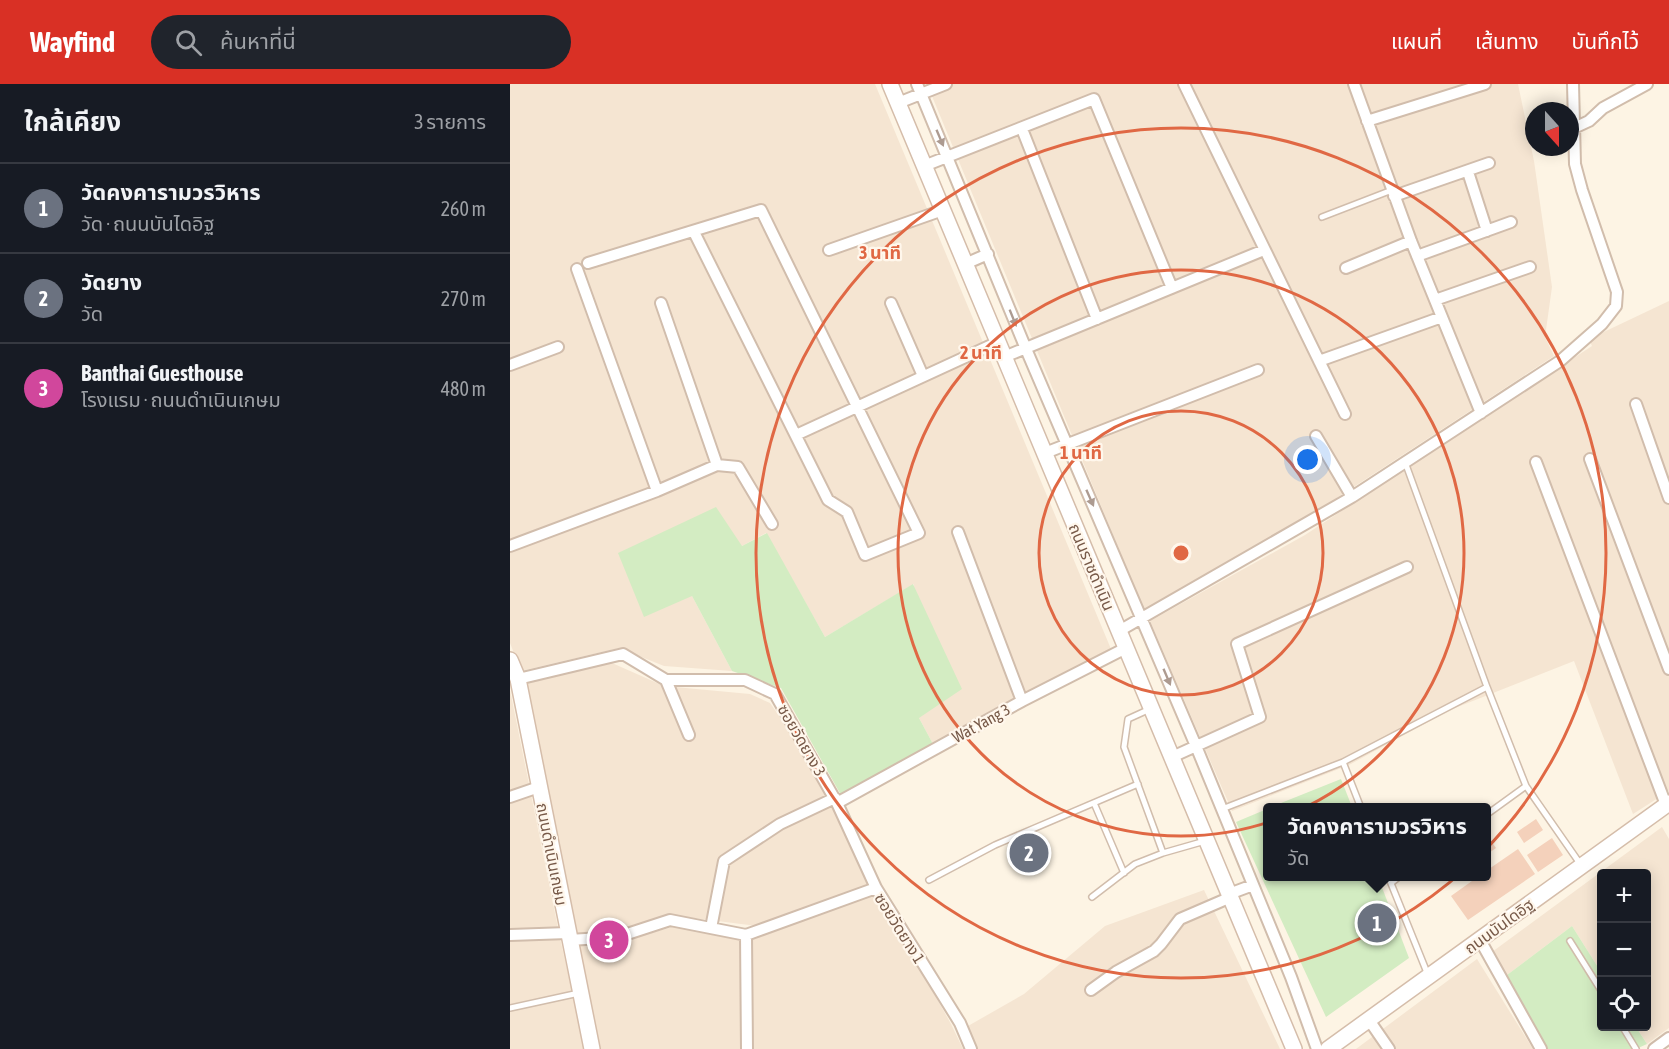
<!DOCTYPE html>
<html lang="th">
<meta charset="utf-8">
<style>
:root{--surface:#171b24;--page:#20242c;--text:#f1f3f6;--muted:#9ea1a6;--line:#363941;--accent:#d93025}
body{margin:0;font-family:"Asap Condensed","Noto Sans Thai",sans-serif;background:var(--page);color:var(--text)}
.controls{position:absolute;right:18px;bottom:18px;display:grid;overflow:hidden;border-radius:6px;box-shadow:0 3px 15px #0003}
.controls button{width:54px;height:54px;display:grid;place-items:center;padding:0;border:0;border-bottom:2px solid var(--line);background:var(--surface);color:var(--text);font:30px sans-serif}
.compass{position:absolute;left:1015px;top:18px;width:54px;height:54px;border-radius:50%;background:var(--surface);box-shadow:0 3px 15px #0003;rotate:159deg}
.you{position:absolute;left:798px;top:376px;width:21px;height:21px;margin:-15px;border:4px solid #fff;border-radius:50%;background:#1a73e8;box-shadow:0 0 0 9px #1a73e833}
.badge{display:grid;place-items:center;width:39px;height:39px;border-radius:50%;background:var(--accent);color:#fff;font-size:20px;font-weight:700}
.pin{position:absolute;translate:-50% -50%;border:3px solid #fff;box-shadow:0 2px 6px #0006}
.popup{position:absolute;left:753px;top:719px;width:228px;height:78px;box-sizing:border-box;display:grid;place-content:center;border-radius:6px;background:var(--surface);filter:drop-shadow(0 2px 4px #0005);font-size:20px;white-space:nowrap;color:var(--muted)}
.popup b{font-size:22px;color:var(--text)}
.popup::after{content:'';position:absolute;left:50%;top:100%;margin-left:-12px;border:12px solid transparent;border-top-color:var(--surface)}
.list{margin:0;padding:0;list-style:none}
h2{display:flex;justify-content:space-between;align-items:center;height:78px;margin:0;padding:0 24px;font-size:26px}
h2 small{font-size:20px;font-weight:400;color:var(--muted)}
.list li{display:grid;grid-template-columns:39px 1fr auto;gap:18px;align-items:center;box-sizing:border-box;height:90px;padding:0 24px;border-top:2px solid var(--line)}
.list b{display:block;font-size:22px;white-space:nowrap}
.list p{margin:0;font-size:20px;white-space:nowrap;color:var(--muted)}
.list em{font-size:20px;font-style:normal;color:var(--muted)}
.icon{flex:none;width:33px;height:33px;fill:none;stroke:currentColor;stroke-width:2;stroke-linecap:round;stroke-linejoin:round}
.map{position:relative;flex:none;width:1159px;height:965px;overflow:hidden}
header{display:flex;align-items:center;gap:36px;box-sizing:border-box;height:84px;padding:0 30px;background:var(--accent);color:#fff}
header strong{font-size:28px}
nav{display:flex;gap:33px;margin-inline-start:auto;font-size:21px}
.search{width:420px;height:54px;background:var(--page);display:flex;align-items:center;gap:15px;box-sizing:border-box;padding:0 21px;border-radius:33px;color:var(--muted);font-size:22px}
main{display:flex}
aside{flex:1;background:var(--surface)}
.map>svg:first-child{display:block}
</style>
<header>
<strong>Wayfind</strong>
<div class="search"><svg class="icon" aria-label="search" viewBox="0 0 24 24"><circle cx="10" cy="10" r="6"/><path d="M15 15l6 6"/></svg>ค้นหาที่นี่</div>
<nav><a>แผนที่</a><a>เส้นทาง</a><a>บันทึกไว้</a></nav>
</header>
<main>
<aside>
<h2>ใกล้เคียง<small>3 รายการ</small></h2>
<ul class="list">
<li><span class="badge" style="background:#6b7280">1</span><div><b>วัดคงคารามวรวิหาร</b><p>วัด · ถนนบันไดอิฐ</p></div><em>260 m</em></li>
<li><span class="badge" style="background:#6b7280">2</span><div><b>วัดยาง</b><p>วัด</p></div><em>270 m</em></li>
<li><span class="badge" style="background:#d1479c">3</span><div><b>Banthai Guesthouse</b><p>โรงแรม · ถนนดำเนินเกษม</p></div><em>480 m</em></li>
</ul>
</aside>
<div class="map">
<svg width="1159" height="965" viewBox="0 0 1159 965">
<rect width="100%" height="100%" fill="#fdf4e4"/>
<path fill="#f5e5d2" d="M0 0H365L601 565 423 660 409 634 404 500 315 553 256 449 232 462 182 512 222 587 154 582 109 564 11 587 0 559Z
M417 0H1008L1024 77 1042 203 1035 253 1044 272 784 442 634 526Z
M1159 217V707L1123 730 1064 577 940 626 839 681 722 727 640 537 795 451 1082 262 1079 255Z
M102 579 154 602 240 610 260 619 280 647 322 723 359 802 247 842 160 831 106 849 63 853 12 598Z
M0 606 50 854 75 965H0Z
M1152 743 1159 755V944L1137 960 1126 943 1136 942V790H1092L1091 888 1062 842 997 891 982 868Z
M694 806 770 965H468L458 942 514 910 595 842Z
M363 809 407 879 441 940 453 965H241V854Z
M166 842 230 854 233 965H85L63 860 109 858Z
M967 875 1023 965H846Z"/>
<path fill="#d3ecc2" d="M206 423 232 462 257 449 315 553 403 500 452 605 409 634 423 660 331 711 271 604 222 587 182 512 134 533 108 469Z
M831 695 842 723H761Z
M757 725 758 792 868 793 899 874 816 933 726 738Z
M1062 842 1091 888 1092 942 1126 943 1137 960 1126 965H1038L997 891Z"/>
<path fill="#f4d1bb" d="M1026 735 1033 746 1014 759 1007 748Z
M976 750 986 764 976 771Z
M1042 754 1053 771 1028 788 1017 771Z
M1008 765 1025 790 958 836 941 812 969 792H976V787Z"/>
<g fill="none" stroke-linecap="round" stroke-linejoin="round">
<g stroke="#d1bdac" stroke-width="8">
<path id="lane" d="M812 133 882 106
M977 603 1016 702
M640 625 618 635 614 663 653 769
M833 678 851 724
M584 719 614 789
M712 725 833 678 977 603 895 378
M976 731 1016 702 1071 781
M878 792 918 891
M419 796 485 761 628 700
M881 799 890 792
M582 813 625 780 653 769 695 757
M1060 857 1092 908
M0 924 69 909
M1112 942 1126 965"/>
</g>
<g stroke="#d1bdac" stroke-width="14">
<path id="street" d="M407 0 516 265 686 662 781 893 807 965
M674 0 835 330
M844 0 901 157 971 329
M388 19 436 0
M857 37 975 0
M1064 44 1079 37 1093 24 1137 0
M512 45 587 235
M414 82 584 15 662 204
M958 88 977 147
M884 112 979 79
M319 166 433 126
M907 172 1001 138
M78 179 251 126 409 449 355 471 337 428 318 416 184 148
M455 180 478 170
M836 184 901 157
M67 185 147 407
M925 216 1020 183
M151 219 207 381
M381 219 413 292
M494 273 754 166
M809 277 932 233
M0 281 48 263
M1126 320 1159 414
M286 351 488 258
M806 352 842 413
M535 369 748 286
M1080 375 1159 585
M1026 378 1156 721
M448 448 512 617
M0 462 147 407 207 381 228 383 262 440
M609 547 842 413 1050 277 1092 240 1106 222 1107 208 1072 106 1065 80 1063 0
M8 595 113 570 156 596H235L265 610 327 719 366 804 450 939 461 965
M156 596 179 651
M662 673 750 633 727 560 897 483
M0 713 29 703
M327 719 512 617 616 564
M719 810 743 801
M201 844 214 777 270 740 325 714
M0 851 58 849
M236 851 237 965
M59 856 108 853 160 836 236 851 366 804
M970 856 1031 965
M581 906 606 888 644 867 651 860 670 835 721 813
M859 936 879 965
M1144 965 1159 954"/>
</g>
<g stroke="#d5bdaa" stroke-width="18">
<path id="secondary" d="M380 0 784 965
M0 576 8 595 82 965
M818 965 1159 719"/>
</g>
<use href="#lane" stroke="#fff" stroke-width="5"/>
<use href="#street" stroke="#fff" stroke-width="10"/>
<use href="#secondary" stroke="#fff" stroke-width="15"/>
</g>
<defs><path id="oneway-solid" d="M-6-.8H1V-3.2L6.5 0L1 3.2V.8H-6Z" transform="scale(1.5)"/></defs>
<g fill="#ad9b91">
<use href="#oneway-solid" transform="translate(430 54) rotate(67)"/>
<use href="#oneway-solid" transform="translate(503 234) rotate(68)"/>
<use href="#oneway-solid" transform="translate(580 414) rotate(66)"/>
<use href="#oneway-solid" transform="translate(657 593) rotate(67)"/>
</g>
<g fill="none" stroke="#e06844" stroke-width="3">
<circle cx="671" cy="469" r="142"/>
<circle cx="671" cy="469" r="283"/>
<circle cx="671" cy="469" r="425"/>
</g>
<g text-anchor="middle" stroke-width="4.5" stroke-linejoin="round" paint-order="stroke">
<g font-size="16" fill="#775948" stroke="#fff7ec">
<text transform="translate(582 483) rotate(67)" y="6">ถนนราชดำเนิน</text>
<text transform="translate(471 639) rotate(-29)" y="6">Wat Yang 3</text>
<text transform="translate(292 656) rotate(60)" y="6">ซอยวัดยาง 3</text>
<text transform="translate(42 770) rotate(79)" y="6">ถนนดำเนินเกษม</text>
<text transform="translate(989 842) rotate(-36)" y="6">ถนนบันไดอิฐ</text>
<text transform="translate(390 844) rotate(58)" y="6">ซอยวัดยาง 1</text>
</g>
</g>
<circle cx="671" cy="469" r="9" fill="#e06844" stroke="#fff7ec" stroke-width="3"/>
<g font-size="18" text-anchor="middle" font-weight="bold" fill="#e06844" stroke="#fff7ec" stroke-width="4.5" stroke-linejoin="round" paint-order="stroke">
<text x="370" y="175">3 นาที</text>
<text x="471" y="275">2 นาที</text>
<text x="571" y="375">1 นาที</text>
</g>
</svg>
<div class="controls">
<button>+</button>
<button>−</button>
<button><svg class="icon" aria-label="locate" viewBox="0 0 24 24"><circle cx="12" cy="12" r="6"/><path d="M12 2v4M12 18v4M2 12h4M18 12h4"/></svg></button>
</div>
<svg class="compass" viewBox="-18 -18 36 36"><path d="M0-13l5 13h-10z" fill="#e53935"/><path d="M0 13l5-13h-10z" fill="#9ea1a6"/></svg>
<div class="you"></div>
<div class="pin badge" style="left:867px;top:839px;background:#6b7280">1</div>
<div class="popup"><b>วัดคงคารามวรวิหาร</b>วัด</div>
<div class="pin badge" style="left:519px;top:769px;background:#6b7280">2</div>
<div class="pin badge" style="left:99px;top:856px;background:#d1479c">3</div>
</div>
</main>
